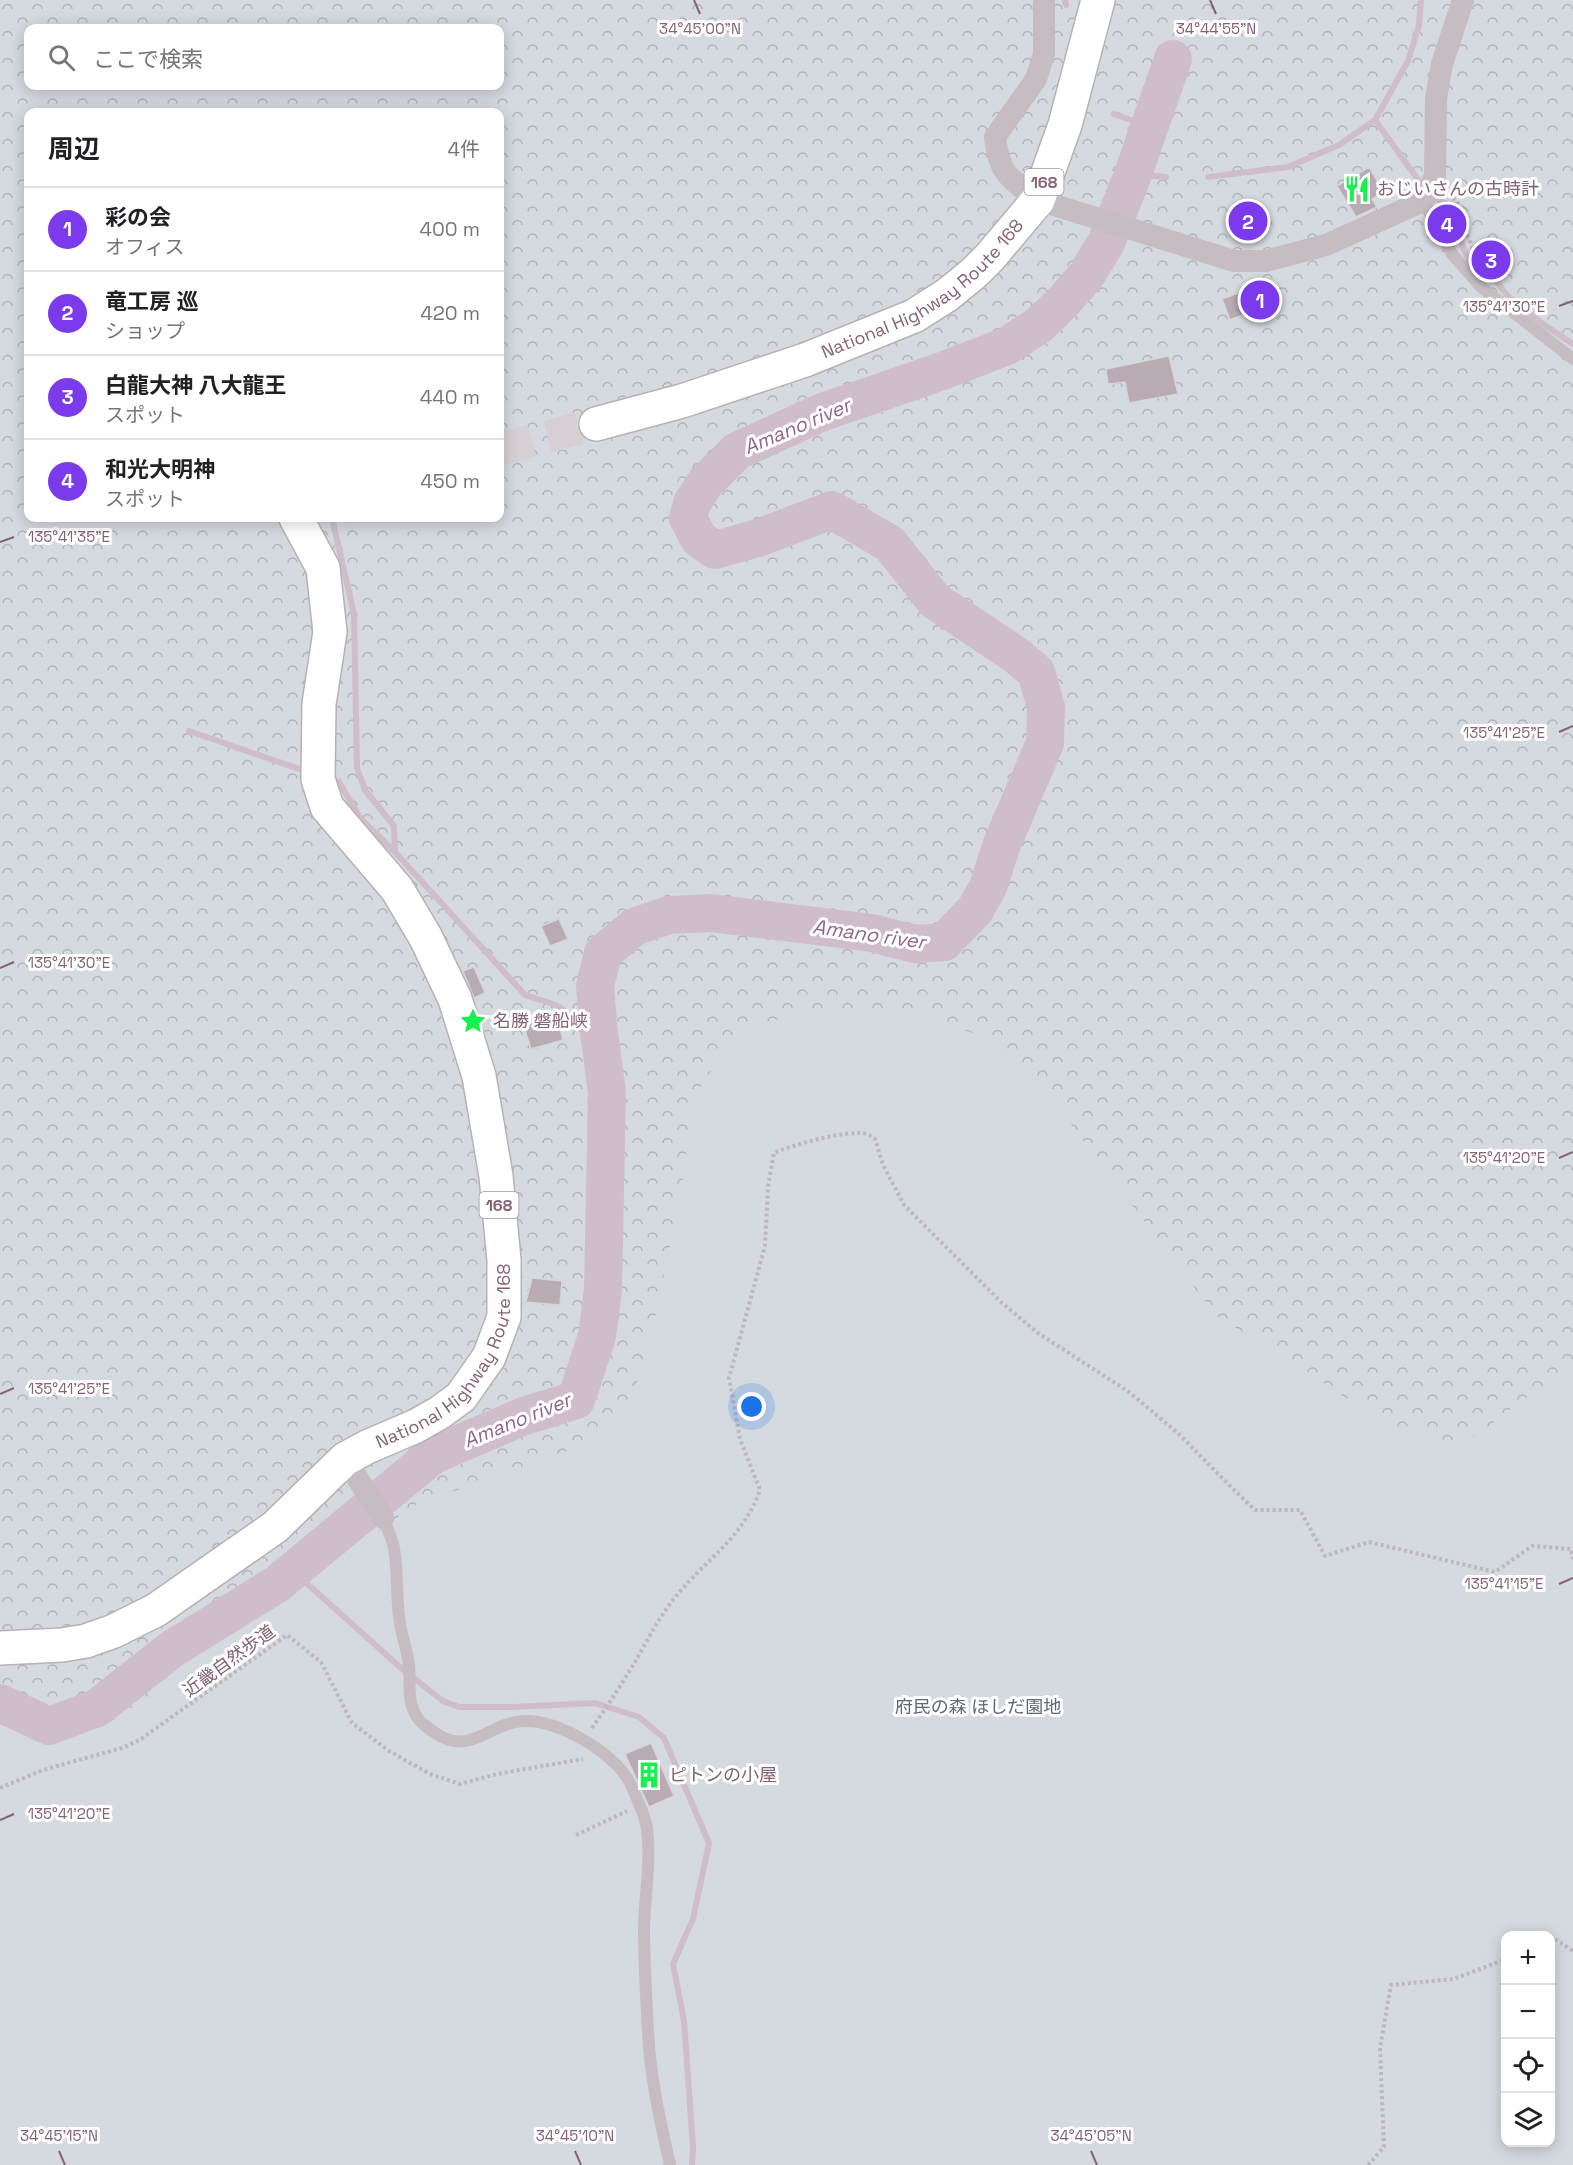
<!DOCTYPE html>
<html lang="ja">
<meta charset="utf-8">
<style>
:root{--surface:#fff;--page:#f2f2f2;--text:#202124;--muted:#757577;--line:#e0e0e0;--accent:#7c3aed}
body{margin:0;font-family:"Space Grotesk","Noto Sans JP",sans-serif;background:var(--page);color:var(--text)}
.controls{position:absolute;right:18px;bottom:18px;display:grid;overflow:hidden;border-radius:12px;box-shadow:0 3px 15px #0003}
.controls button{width:54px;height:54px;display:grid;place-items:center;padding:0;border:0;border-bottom:2px solid var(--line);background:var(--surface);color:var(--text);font:30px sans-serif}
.you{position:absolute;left:752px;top:1407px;width:21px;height:21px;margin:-15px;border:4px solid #fff;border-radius:50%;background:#1a73e8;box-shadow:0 0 0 9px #1a73e833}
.badge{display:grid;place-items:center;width:39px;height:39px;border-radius:50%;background:var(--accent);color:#fff;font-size:20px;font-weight:700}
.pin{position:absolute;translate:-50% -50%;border:3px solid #fff;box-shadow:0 2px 6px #0006}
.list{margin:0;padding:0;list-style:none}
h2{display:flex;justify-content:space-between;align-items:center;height:78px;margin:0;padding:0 24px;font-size:26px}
h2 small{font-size:20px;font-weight:400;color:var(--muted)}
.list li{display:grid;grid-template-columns:39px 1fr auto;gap:18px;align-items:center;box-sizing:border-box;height:84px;padding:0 24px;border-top:2px solid var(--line)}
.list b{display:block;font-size:22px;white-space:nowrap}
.list p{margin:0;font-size:20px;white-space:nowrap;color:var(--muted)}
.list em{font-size:20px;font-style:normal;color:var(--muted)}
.icon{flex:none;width:33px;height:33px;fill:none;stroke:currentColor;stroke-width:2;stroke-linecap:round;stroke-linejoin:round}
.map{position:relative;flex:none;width:1573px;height:2165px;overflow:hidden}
.search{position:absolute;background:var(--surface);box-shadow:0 3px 15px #0003;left:24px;top:24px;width:480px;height:66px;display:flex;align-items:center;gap:15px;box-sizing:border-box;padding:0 21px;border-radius:12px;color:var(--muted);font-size:22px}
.panel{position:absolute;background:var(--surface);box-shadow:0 3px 15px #0003;left:24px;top:108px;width:480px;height:414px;border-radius:12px}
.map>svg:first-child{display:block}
</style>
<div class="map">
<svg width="1573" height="2165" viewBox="0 0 1573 2165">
<defs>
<pattern id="forest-crowns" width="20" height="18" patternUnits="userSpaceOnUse" patternTransform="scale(1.5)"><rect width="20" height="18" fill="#d5d9e0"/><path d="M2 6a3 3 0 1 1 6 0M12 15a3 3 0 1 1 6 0" fill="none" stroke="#b2b3ba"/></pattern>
</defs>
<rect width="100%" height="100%" fill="#f1f5f5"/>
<path fill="url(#forest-crowns)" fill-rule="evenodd" d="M0 0H1573V2165H0ZM28 28H500V86H28ZM28 112H500V518H28ZM1506 1936H1550V2142H1506Z"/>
<path fill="#d5d9e0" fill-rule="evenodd" d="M913 1008 995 1043 1060 1110 1215 1315 1306 1371 1386 1425 1463 1445 1573 1363V2165H0V1725L43 1738 68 1741 112 1721 148 1697 162 1665 241 1616 299 1593 412 1506 570 1450 630 1407 656 1314 682 1184 694 1098 738 1027 823 1011ZM1506 1936H1550V2142H1506Z"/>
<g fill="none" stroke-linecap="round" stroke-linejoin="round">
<path stroke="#cfbeca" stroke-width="6" d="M1065 0 1066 5
M1114 114 1148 126
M1375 120 1419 181
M1133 174 1166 177
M1208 177 1288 167 1339 145 1375 120 1408 61 1419 25 1421 0
M1438 200C1473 213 1450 234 1470 261 1472 263 1477 270 1480 271 1482 272 1486 271 1489 272 1493 275 1503 292 1509 297 1529 315 1551 330 1573 344
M332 518 354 614 357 768 365 790 394 826 395 851
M189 731 308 772
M329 779 339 782 361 819 395 852 525 995 556 1005 599 1033
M293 1571 401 1668 443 1701 459 1707H514L595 1703 639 1717 664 1738 709 1843 693 1919 673 1964 684 2021 693 2147 692 2165"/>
<path stroke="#cfbeca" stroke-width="38" d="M0 1703 49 1726 97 1708 172 1649 277 1584 433 1455 524 1416 576 1400 597 1336 603 1290 607 1092 599 1033 595 986 603 953 634 927 669 915 710 913 872 933 915 944 944 942 975 910 988 887 1002 844 1045 743 1046 707 1036 672 1017 656 935 601 890 544 832 510 758 538 715 550 699 539 688 518 692 503 705 483 737 451 820 413 945 370 1007 346 1039 325 1062 303 1085 277 1106 243 1133 174 1173 59"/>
</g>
<path fill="#b9abb4" stroke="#d4d6d7" stroke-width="1.5" d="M1369 167 1384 192 1372 199 1377 207 1356 217 1337 186Z
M1255 199 1264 236 1241 242 1232 205Z
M1271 281 1282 308 1250 320 1247 313 1230 320 1222 299Z
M1169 356 1178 394 1129 403 1125 382 1108 384 1106 369Z
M559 919 568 939 550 946 541 926Z
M474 967 485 993 474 998 463 971Z
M540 1016 541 1022 557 1017 563 1040 531 1049 522 1021Z
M532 1278 562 1281 560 1305 526 1302Z
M651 1743 674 1796 649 1807 625 1754Z"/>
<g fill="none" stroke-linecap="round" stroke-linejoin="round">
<path stroke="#d6d0d5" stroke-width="33" stroke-dasharray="33 16" stroke-linecap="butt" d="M500 449 596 424"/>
<g stroke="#b9b0b5" stroke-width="36">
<g id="highway">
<path id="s1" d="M596 424 682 401 805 360 914 316 947 295 974 273 990 257 1038 200 1065 125 1098 0"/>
<path id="s2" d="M0 1648 62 1645 86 1641 114 1631 156 1610 275 1527 345 1459 367 1447 416 1426 439 1413 461 1397 489 1357 504 1317V1260L496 1176 479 1076 455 999 426 938 397 889 327 807 318 779 319 704 330 632 323 568 296 518"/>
</g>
</g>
<path stroke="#beb7bb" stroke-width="4" stroke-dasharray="3 3" stroke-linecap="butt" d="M1449 193 1464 210 1465 229 1476 255
M1451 222 1457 220 1464 222
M1480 261 1486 259 1488 268
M592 1728C609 1704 625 1679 639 1655 649 1637 658 1620 670 1604 700 1563 743 1540 760 1490L740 1439 729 1378 765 1246 768 1186 774 1153C792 1145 848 1129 867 1134 870 1135 872 1137 875 1139L883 1165 904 1205 1002 1303 1038 1333 1129 1392 1179 1434 1231 1487 1255 1510H1300L1325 1556 1369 1542 1495 1572 1532 1546 1571 1549 1573 1559
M0 1788 43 1770 125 1747 141 1739 287 1635 321 1662 352 1723 389 1751 430 1774 460 1784 497 1774 583 1759
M576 1835 627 1811
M1550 1936 1573 1951
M1368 2165 1384 2147 1380 2048 1391 1985 1454 1979 1506 1959"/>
<path stroke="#c6bdc2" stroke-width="12" d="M1423 201 1452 254 1481 287 1573 359
M383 1518C387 1528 392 1538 394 1548 398 1571 396 1593 399 1616 400 1632 407 1648 409 1665 411 1683 406 1700 417 1717 420 1723 428 1728 434 1732 469 1758 489 1723 523 1721 557 1719 613 1752 629 1781 635 1793 645 1816 647 1828 651 1860 645 1895 644 1927 644 1962 646 1997 648 2031 650 2077 660 2120 670 2165"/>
<path stroke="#c6bdc2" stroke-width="22" d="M1044 0V54L1036 79 995 137C999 174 1009 178 1038 200L1234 261H1266L1326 245 1423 201 1435 176 1436 99 1442 64 1463 0
M345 1459 383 1518"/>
<use href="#highway" stroke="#fff" stroke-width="33"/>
</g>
<path fill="none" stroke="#856275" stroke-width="2" d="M694 0 700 14M1210 0 1216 14M1559 306 1573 301M0 542 14 537M1559 732 1573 726M0 968 14 962M1559 1158 1573 1152M0 1394 14 1388M1559 1584 1573 1578M0 1820 14 1814M59 2151 65 2165M575 2151 581 2165M1091 2151 1097 2165"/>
<defs>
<g id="restaurant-bare" transform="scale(2.07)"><path d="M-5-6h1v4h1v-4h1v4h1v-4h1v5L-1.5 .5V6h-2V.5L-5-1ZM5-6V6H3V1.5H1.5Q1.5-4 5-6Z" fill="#15f14d" stroke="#fff" stroke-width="2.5" paint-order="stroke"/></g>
<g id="sight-bare" transform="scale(2.07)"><path d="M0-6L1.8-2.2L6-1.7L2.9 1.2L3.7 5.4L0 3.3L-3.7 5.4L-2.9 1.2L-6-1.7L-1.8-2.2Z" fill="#15f14d" stroke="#fff" stroke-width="2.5" paint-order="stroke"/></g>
<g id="building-bare" transform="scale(2.07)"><path d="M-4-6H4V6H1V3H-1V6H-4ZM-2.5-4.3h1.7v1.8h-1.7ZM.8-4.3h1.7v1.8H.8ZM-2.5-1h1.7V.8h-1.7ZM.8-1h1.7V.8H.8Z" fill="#15f14d" stroke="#fff" stroke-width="2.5" paint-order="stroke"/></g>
</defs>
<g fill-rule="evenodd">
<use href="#restaurant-bare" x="1357" y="189"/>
<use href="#sight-bare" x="473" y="1021"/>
<use href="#building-bare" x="649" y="1775"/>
</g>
<g text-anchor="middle" stroke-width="6" stroke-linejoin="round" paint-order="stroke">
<g fill="#fff" stroke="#aa919e" stroke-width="1.5">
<rect x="1024.5" y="169" width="39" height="26" rx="4.5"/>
<rect x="479.5" y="1192" width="39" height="26" rx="4.5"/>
</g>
<g font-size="16" font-weight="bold" fill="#856275">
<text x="1044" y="188">168</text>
<text x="499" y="1211">168</text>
</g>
<g font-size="18" fill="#856275" stroke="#fff" text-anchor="start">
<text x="1377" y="195">おじいさんの古時計</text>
<text x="493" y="1027">名勝 磐船峡</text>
<text x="669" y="1781">ピトンの小屋</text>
</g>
<g font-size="18" fill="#856275" stroke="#fff">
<text dy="6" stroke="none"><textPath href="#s1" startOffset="358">National Highway Route 168</textPath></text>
<text dy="6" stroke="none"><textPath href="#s2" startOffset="562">National Highway Route 168</textPath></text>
<text transform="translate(229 1661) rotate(-36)" y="6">近畿自然歩道</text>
</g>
<g font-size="18" fill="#61667b" stroke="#fff">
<text x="978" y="1713">府民の森 ほしだ園地</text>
</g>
<g font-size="20" font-style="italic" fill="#906684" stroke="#fff">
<text transform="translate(797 426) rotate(-23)" y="7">Amano river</text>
<text transform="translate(869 934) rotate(8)" y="7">Amano river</text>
<text transform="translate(517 1420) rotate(-22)" y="7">Amano river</text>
</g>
</g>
<g font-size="15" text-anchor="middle" fill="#856275" stroke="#fff" stroke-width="6" stroke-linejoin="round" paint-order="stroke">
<text x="700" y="34">34°45'00"N</text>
<text x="1216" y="34">34°44'55"N</text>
<text x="1504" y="312">135°41'30"E</text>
<text x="69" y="542">135°41'35"E</text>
<text x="1504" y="738">135°41'25"E</text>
<text x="69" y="968">135°41'30"E</text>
<text x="1504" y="1163">135°41'20"E</text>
<text x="69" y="1394">135°41'25"E</text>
<text x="1504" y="1589">135°41'15"E</text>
<text x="69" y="1819">135°41'20"E</text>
<text x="59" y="2141">34°45'15"N</text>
<text x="575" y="2141">34°45'10"N</text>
<text x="1091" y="2141">34°45'05"N</text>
</g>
</svg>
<div class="controls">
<button>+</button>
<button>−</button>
<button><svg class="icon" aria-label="locate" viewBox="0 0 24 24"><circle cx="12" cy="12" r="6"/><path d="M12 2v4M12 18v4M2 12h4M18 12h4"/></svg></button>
<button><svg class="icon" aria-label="layers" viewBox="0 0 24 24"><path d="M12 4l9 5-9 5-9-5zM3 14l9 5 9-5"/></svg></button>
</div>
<div class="you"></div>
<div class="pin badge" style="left:1260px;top:300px">1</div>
<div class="pin badge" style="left:1248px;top:221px">2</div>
<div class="pin badge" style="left:1491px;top:260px">3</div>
<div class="pin badge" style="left:1447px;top:224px">4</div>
<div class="search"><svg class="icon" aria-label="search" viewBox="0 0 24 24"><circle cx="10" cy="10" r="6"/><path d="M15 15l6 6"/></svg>ここで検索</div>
<section class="panel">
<h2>周辺<small>4件</small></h2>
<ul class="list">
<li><span class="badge">1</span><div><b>彩の会</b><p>オフィス</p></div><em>400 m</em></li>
<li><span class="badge">2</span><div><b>竜工房 巡</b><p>ショップ</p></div><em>420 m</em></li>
<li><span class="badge">3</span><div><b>白龍大神 八大龍王</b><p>スポット</p></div><em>440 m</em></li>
<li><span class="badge">4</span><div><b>和光大明神</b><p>スポット</p></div><em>450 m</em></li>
</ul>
</section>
</div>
